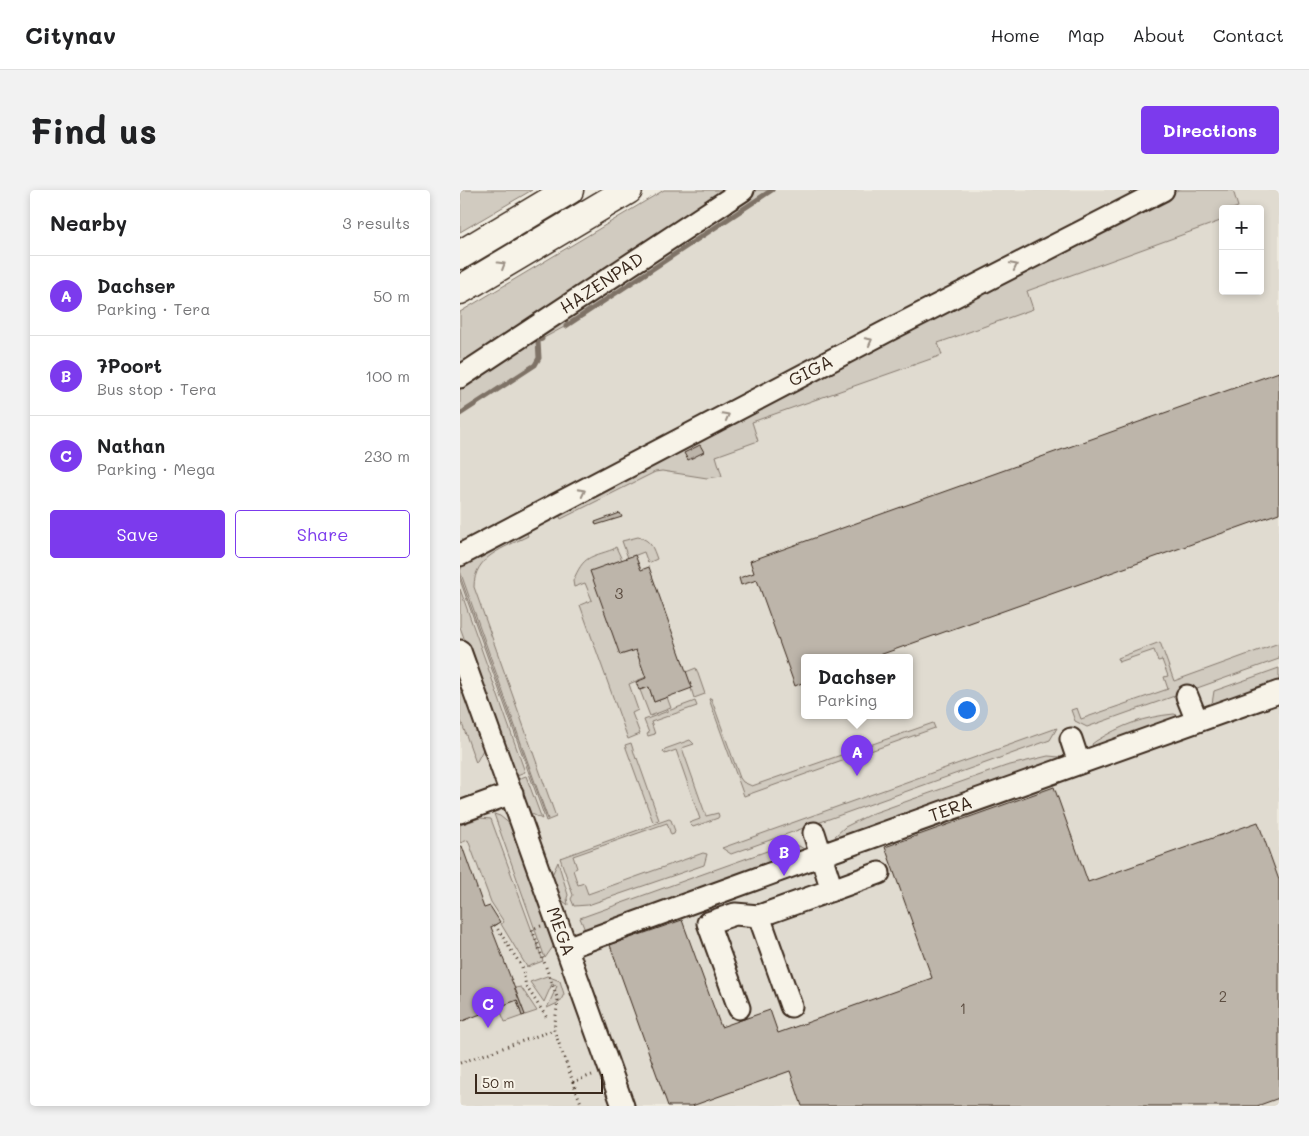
<!DOCTYPE html>
<meta charset="utf-8">
<style>
:root{--surface:#fff;--page:#f2f2f2;--text:#202124;--muted:#757577;--line:#e0e0e0;--accent:#7c3aed}
body{margin:0;font-family:Mali,sans-serif;background:var(--page);color:var(--text)}
.controls{position:absolute;right:15px;top:15px;display:grid;overflow:hidden;border-radius:5px;box-shadow:0 2px 8px #0003}
.controls button{width:45px;height:45px;display:grid;place-items:center;padding:0;border:0;border-bottom:1px solid var(--line);background:var(--surface);color:var(--text);font:25px sans-serif}
.scale{position:absolute;left:15px;bottom:12px;width:128px;box-sizing:border-box;padding-left:5px;border:2px solid #3b2a1e;border-top:0;font-size:14px;line-height:18px;white-space:nowrap;color:#3b2a1e;-webkit-text-stroke:4px #f7f3e8;paint-order:stroke}
.you{position:absolute;left:506px;top:519px;width:18px;height:18px;margin:-12px;border:4px solid #fff;border-radius:50%;background:#1a73e8;box-shadow:0 0 0 8px #1a73e833}
.badge{display:grid;place-items:center;width:32px;height:32px;border-radius:50%;background:var(--accent);color:#fff;font-size:16px;font-weight:700}
.pin{position:absolute;translate:-50% -41px;filter:drop-shadow(0 1px 2px #0008)}
.pin::after{content:'';position:absolute;top:26px;width:18px;height:15px;background:inherit;clip-path:polygon(0 0,100% 0,50% 100%)}
.popup{position:absolute;left:341px;top:464px;width:112px;height:65px;box-sizing:border-box;display:grid;place-content:center;border-radius:5px;background:var(--surface);filter:drop-shadow(0 1px 4px #0005);font-size:16px;white-space:nowrap;color:var(--muted)}
.popup b{font-size:19px;color:var(--text)}
.popup::after{content:'';position:absolute;left:50%;top:100%;margin-left:-10px;border:10px solid transparent;border-top-color:var(--surface)}
.list{margin:0;padding:0;list-style:none}
h2{display:flex;justify-content:space-between;align-items:center;height:65px;margin:0;padding:0 20px;font-size:21px}
h2 small{font-size:16px;font-weight:400;color:var(--muted)}
.list li{display:grid;grid-template-columns:32px 1fr auto;gap:15px;align-items:center;box-sizing:border-box;height:80px;padding:0 20px;border-top:1px solid var(--line)}
.list b{display:block;font-size:19px;white-space:nowrap}
.list p{margin:0;font-size:16px;white-space:nowrap;color:var(--muted)}
.list em{font-size:16px;font-style:normal;color:var(--muted)}
.actions{display:flex;gap:10px;padding:15px 20px}
.actions a{flex:1;padding:11px 0;border:1px solid var(--accent);border-radius:5px;text-align:center;font-size:18px;color:var(--accent)}
.actions .main{background:var(--accent);color:#fff}
.map{position:relative;flex:none;width:819px;height:916px;overflow:hidden;border-radius:5px}
header{display:flex;align-items:center;gap:30px;box-sizing:border-box;height:70px;padding:0 25px;background:var(--surface);border-bottom:1px solid var(--line)}
header strong{font-size:24px}
nav{display:flex;gap:28px;margin-inline-start:auto;font-size:18px}
.intro{display:flex;align-items:center;justify-content:space-between;box-sizing:border-box;height:120px;padding:0 30px}
h1{margin:0;font-size:35px}
.button{padding:12px 22px;border-radius:5px;background:var(--accent);color:#fff;font-size:18px;font-weight:700}
main{display:flex;gap:30px;padding:0 30px}
aside{flex:1;background:var(--surface);border-radius:5px;box-shadow:0 2px 8px #0003}
.map>svg:first-child{display:block}
</style>
<header>
<strong>Citynav</strong>
<nav><a>Home</a><a>Map</a><a>About</a><a>Contact</a></nav>
</header>
<div class="intro"><h1>Find us</h1><a class="button">Directions</a></div>
<main>
<aside>
<h2>Nearby<small>3 results</small></h2>
<ul class="list">
<li><span class="badge">A</span><div><b>Dachser</b><p>Parking · Tera</p></div><em>50 m</em></li>
<li><span class="badge">B</span><div><b>7Poort</b><p>Bus stop · Tera</p></div><em>100 m</em></li>
<li><span class="badge">C</span><div><b>Nathan</b><p>Parking · Mega</p></div><em>230 m</em></li>
</ul>
<div class="actions"><a class="main">Save</a><a>Share</a></div>
</aside>
<div class="map">
<svg width="819" height="916" viewBox="0 0 819 916">
<rect width="100%" height="100%" fill="#efebe0"/>
<filter id="ink" filterUnits="userSpaceOnUse"><feTurbulence type="fractalNoise" baseFrequency=".02" numOctaves="2"/><feDisplacementMap in="SourceGraphic" scale="10" xChannelSelector="R" yChannelSelector="G"/><feConvolveMatrix kernelMatrix="1 2 1 2 8 2 1 2 1" color-interpolation-filters="sRGB"/></filter>
<g filter="url(#ink)">
<path fill="#e0dbd0" fill-rule="evenodd" d="M312 0H819V916H0V224L75 175 79 158 78 151 106 136ZM763 19H800V101H763ZM344 467H450V525H344Z"/>
<path fill="#d1cbc0" stroke="#867a6f" d="M0 0H72L0 42Z
M204 0H276L0 182V122Z
M289 0H312L106 136 78 151 79 168 75 175 0 224V192Z
M718 0H773L778 17 772 19H763V30L567 101 573 119 478 153 482 165 292 232 298 251 256 266 262 286 247 288 202 281 195 282 101 329 98 323Z
M66 341 68 346C44 358 14 366 14 397L96 627 86 631 0 390V386L87 629H88L0 381 2 377 1 376 0 377V374Z
M178 347C191 350 193 358 197 369L188 373 184 362 168 368 162 351Z
M156 357 162 370 160 465 176 460 186 487 169 494 178 520 172 523 180 544 168 549 120 415 132 410 125 393 114 397 113 391C124 365 129 368 154 359V358Z
M0 399 65 582 54 586 0 437Z
M700 452 714 491 819 453V469L627 537 615 531 611 520 617 518 621 529 708 499 704 487 708 486 702 470 698 471 694 460 659 472 658 468Z
M236 478 245 504 234 508 226 482Z
M819 478V499L754 515 752 514 754 501Z
M0 487 25 556 16 573 0 528Z
M189 497 194 512 207 507 211 518 190 526 180 500Z
M251 508 280 588 283 592 292 596 473 533 475 538 284 606 249 509Z
M235 511 237 516 191 532 195 544 188 546 187 544 189 543 184 530Z
M714 524 717 525 713 530 633 556 632 554 636 551C662 535 683 527 714 524Z
M597 538 590 550 271 664 262 658Z
M230 550 234 554 222 558 246 626 258 623 259 626 258 628 233 637 229 633 240 629 216 560 205 564 203 561 205 559Z
M171 553 176 569 177 568 199 630 193 632 165 555Z
M588 566 600 567 583 579 380 649 375 646 385 637 411 624 546 576Z
M66 586 82 629 66 621 55 590Z
M34 624 40 626 51 635 95 754 85 768Z
M20 628 31 629 83 771 67 777 41 734 44 732 31 712 8 650 0 653V635Z
M209 629 211 630 215 641 214 644 211 645 207 633 113 666 117 678 113 680 118 695 124 693 128 704 243 663 247 664 244 675 128 715 114 716 111 709 113 705 100 668Z
M331 656H339L344 659 343 661 127 745 120 728 307 661Z
M98 672 108 705 107 708 108 715 98 707 91 687Z
M87 786 100 791 104 804 100 812 87 818 97 796 92 794 84 812 70 792Z
M61 797 77 821 65 825 55 798Z
M57 810 62 826 45 832 39 817Z"/>
<g fill="none" stroke-linecap="round" stroke-linejoin="round">
<path stroke="#7e7266" stroke-width="5" d="M106 136 312 0
M0 224 75 175 79 168 78 151 82 149"/>
</g>
<path fill="#bdb5aa" stroke="#3b2a1e" d="M819 182V323L414 467H344V492L335 496 297 390 281 395 279 388 294 383 290 371Z
M240 255 244 262 228 270 224 263Z
M160 323 162 327 136 335 135 332Z
M175 365 181 380 189 377 232 498 194 512 189 497 179 500 176 492 186 488 176 460 160 465 130 381Z
M594 597 628 692 798 632 819 690V908L797 916H342L330 881 232 916H208L150 755 222 730 261 837 310 820 318 843 472 788 425 657Z
M0 656H2L24 718 30 716 40 732 31 737 65 825 62 826 57 810 0 832Z"/>
<g fill="none" stroke-linecap="round" stroke-linejoin="round">
<g stroke="#3b2a1e" stroke-width="25">
<g id="minor">
<path id="s1" d="M0 187 283 0"/>
<path id="s2" d="M0 365 429 140 703 0"/>
<path id="s3" d="M0 461 163 916"/>
<path d="M727 506 737 531"/>
<path d="M611 549 619 573"/>
<path d="M0 622 52 603"/>
<path d="M372 700 419 683"/>
<path id="s4" d="M106 758 362 665 819 502"/>
<path d="M331 816 299 726 372 700 354 643"/>
<path d="M279 818 248 733 275 724 299 726"/>
</g>
</g>
<g stroke="#3b2a1e" stroke-width="31">
<path id="highway" d="M0 65 109 0
M0 100 168 0"/>
</g>
<path stroke="#3b2a1e" stroke-width="3" stroke-dasharray="1 4" stroke-linecap="butt" d="M35 735 62 777 66 796 87 828
M81 736 72 739 98 810 94 840 113 892
M0 873 94 840
M122 916 113 892 132 885"/>
<use href="#minor" stroke="#f7f3e8" stroke-width="21"/>
<use href="#highway" stroke="#f7f3e8" stroke-width="28"/>
</g>
<defs><path id="oneway-chevron" d="M-2-3.5L2.5 0L-2 3.5" fill="none" stroke-width="1.6" stroke-linecap="round" stroke-linejoin="round" transform="scale(1.25)"/></defs>
<g stroke="#998e83">
<use href="#oneway-chevron" transform="translate(42 75) rotate(-31)"/>
<use href="#oneway-chevron" transform="translate(554 76) rotate(-27)"/>
<use href="#oneway-chevron" transform="translate(409 151) rotate(-28)"/>
<use href="#oneway-chevron" transform="translate(266 226) rotate(-28)"/>
<use href="#oneway-chevron" transform="translate(122 302) rotate(-27)"/>
</g>
</g>
<g text-anchor="middle" stroke-width="5" stroke-linejoin="round" paint-order="stroke">
<g font-size="15" fill="#5c4d41">
<text x="159" y="409">3</text>
<text x="763" y="812">2</text>
<text x="503" y="824">1</text>
</g>
<g font-size="18" fill="#3b2a1e" stroke="#f7f3e8">
<text dy="6" stroke="none"><textPath href="#s1" startOffset="170">HAZENPAD</textPath></text>
<text dy="6" stroke="none"><textPath href="#s2" startOffset="396">GIGA</textPath></text>
<text dy="6" stroke="none"><textPath href="#s4" startOffset="409">TERA</textPath></text>
<text dy="6" stroke="none"><textPath href="#s3" startOffset="298">MEGA</textPath></text>
</g>
</g>
</svg>
<div class="controls">
<button>+</button>
<button>−</button>
</div>
<div class="scale">50 m</div>
<div class="you"></div>
<div class="pin badge" style="left:397px;top:586px">A</div>
<div class="popup"><b>Dachser</b>Parking</div>
<div class="pin badge" style="left:324px;top:686px">B</div>
<div class="pin badge" style="left:28px;top:838px">C</div>
</div>
</main>
